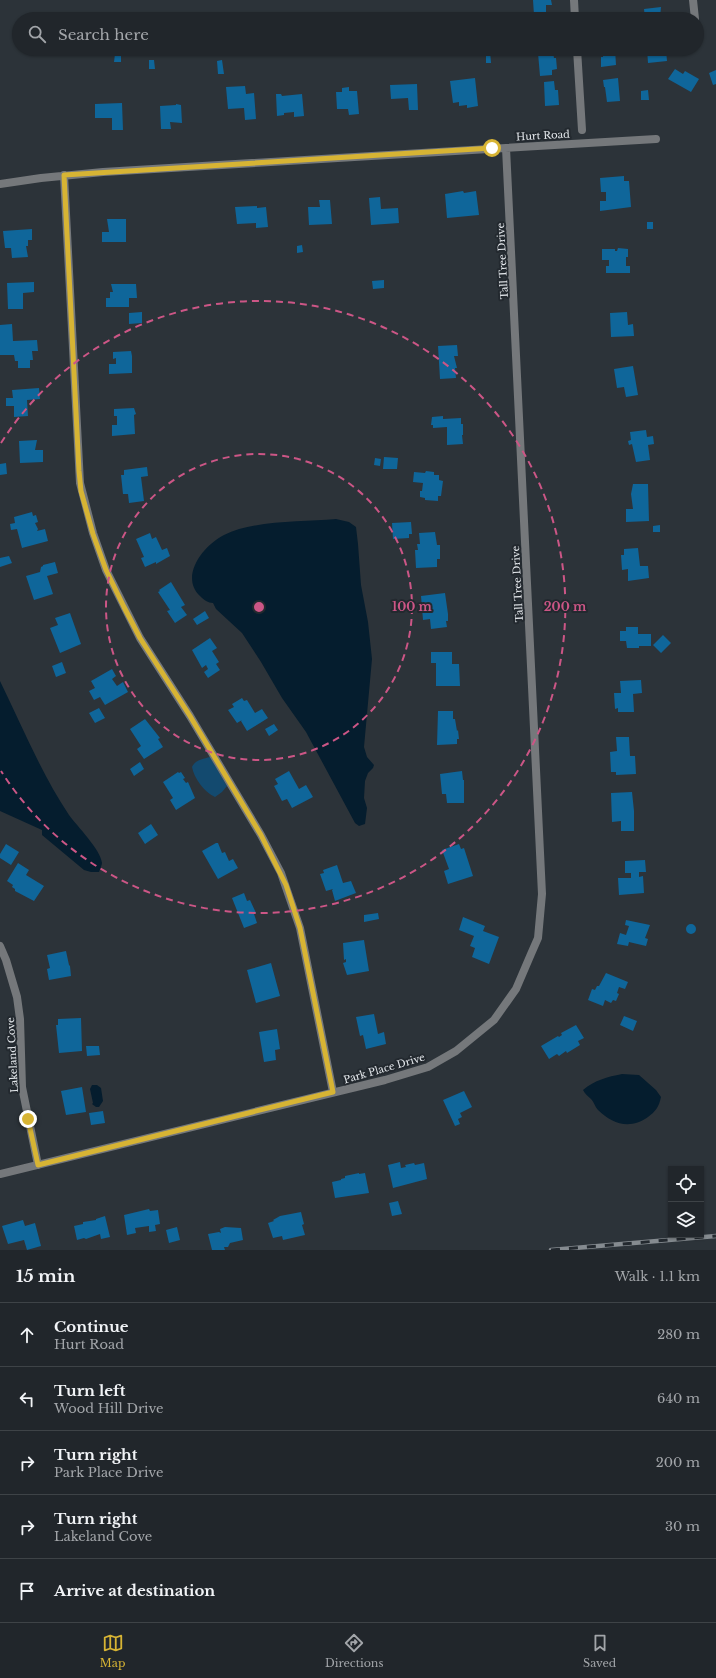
<!DOCTYPE html>
<meta charset="utf-8">
<style>
:root{--surface:#21262b;--page:#292e33;--text:#f1f3f6;--muted:#a2a5a9;--line:#3e4347;--accent:#d7b434}
body{margin:0;font-family:"Libre Baskerville",serif;background:var(--page);color:var(--text)}
.controls{position:absolute;right:12px;bottom:12px;display:grid;overflow:hidden;border-radius:0px;box-shadow:0 1px 3px #0004}
.controls button{width:36px;height:36px;display:grid;place-items:center;padding:0;border:0;border-bottom:1px solid var(--line);background:var(--surface);color:var(--text);font:20px sans-serif}
.stop{position:absolute;width:12px;height:12px;margin:-9px;border:3px solid #d7b434;border-radius:50%;background:#fff}
.stop.end{background:#d7b434;border-color:#fff;box-shadow:0 1px 4px #0008}
.list{margin:0;padding:0;list-style:none}
h2{display:flex;justify-content:space-between;align-items:center;height:52px;margin:0;padding:0 16px;font-size:17px}
h2 small{font-size:13px;font-weight:400;color:var(--muted)}
.list li{display:grid;grid-template-columns:26px 1fr auto;gap:12px;align-items:center;box-sizing:border-box;height:64px;padding:0 16px;border-top:1px solid var(--line)}
.list b{display:block;font-size:15px;white-space:nowrap}
.list p{margin:0;font-size:13px;white-space:nowrap;color:var(--muted)}
.list em{font-size:13px;font-style:normal;color:var(--muted)}
.icon{flex:none;width:22px;height:22px;fill:none;stroke:currentColor;stroke-width:2;stroke-linecap:round;stroke-linejoin:round}
.map{position:relative;flex:none;width:716px;height:1250px;overflow:hidden}
.search{position:absolute;background:var(--surface);box-shadow:0 1px 3px #0004;left:12px;right:12px;top:12px;height:44px;display:flex;align-items:center;gap:10px;box-sizing:border-box;padding:0 14px;border-radius:22px;color:var(--muted);font-size:15px}
.sheet{height:372px;background:var(--surface)}
nav{display:flex;justify-content:space-around;align-items:center;box-sizing:border-box;height:56px;border-top:1px solid var(--line);background:var(--surface);font-size:11px;color:var(--muted)}
nav a{display:grid;justify-items:center;gap:2px}
nav .on{color:var(--accent)}
.map>svg:first-child{display:block}
</style>
<div class="map">
<svg width="716" height="1250" viewBox="0 0 716 1250">
<rect width="100%" height="100%" fill="#2c3339"/>
<path fill="#134a6f" d="M210 757 227 786 222 792 215 797C204 792 194 778 192 767 195 760 203 759 210 757Z"/>
<path fill="#051d2e" d="M336 519 349 522 356 527 358 544 361 585 368 622 372 659 364 747 367 757 374 765 373 768 368 773 365 781 364 798 367 808 365 824 359 826 355 823 306 732 282 698 261 662 242 633 216 609 213 603C208 603 204 600 200 596 179 576 204 545 224 535 254 520 302 522 336 519Z
M0 681C22 726 41 773 69 815 77 826 101 850 102 863 102 865 100 869 99 872H91L84 870 42 835V830L0 811Z
M622 1074 639 1075 656 1090 661 1097C659 1107 655 1112 648 1117 630 1130 612 1124 598 1110 595 1107 594 1102 591 1099 588 1096 585 1094 583 1090 595 1080 607 1077 622 1074Z
M92 1085H97L101 1088 103 1101 99 1107H96L92 1104 93 1103 90 1089Z"/>
<path fill="#0f669a" d="M533 0H551L552 5H546V14L534 15Z
M661 7 660 17H662V19H645L644 9Z
M617 15V19H601V17Z
M602 49H615L616 65 601 67V57H603Z
M647 49H664L666 50 667 61 648 63Z
M486 51H490L491 63H486Z
M553 52 554 58H556L557 69 552 70V75L540 76 538 53Z
M115 54H121V62H114Z
M149 60H154L155 69H149Z
M222 60 224 74H218L217 61Z
M675 69 683 74 685 71 699 79 691 92 668 79Z
M716 70V84L713 85 709 73Z
M475 78 478 106 467 108V105L459 106V102L453 103 450 81Z
M618 78 620 101 607 102 605 87H604L603 80Z
M554 81 555 90H558L559 105 545 106 544 82Z
M417 84 418 110H409L408 98 391 99 390 85Z
M245 86 246 94 254 93 256 119 245 120 244 108 228 109 226 87Z
M349 87V91H357L359 114 349 115 348 109H337L336 92H342V88Z
M648 90 649 100H641V91Z
M276 94H281L282 96 302 94 304 116 294 117V112L284 113V115L277 116Z
M122 103 123 130H112V118H95V104Z
M176 104 181 105 182 123 170 122 171 129H161L160 106 176 105Z
M624 176V181H629L631 207 600 211V201H606V192H601L600 178Z
M463 191 464 193 476 191 479 215 447 218 445 194Z
M380 197 381 209 398 208 399 223 371 225 369 198Z
M319 200H330L332 224 309 225 308 207H320Z
M257 206V208L266 207 268 227 256 228V223L237 224 235 207Z
M107 219H126V242H102V232H109Z
M647 222H653V229H647Z
M32 229V240H28V246H26L28 257 12 258 11 248H5L3 231Z
M302 245 303 252 297 253V246Z
M618 248 628 249V257H626V266H630V273H606V266H609V260H602V249H615V251H617Z
M384 280V288L373 289 372 281Z
M34 282V292L23 293V309H8L7 283Z
M111 284H136L137 298H129V307H106V298H110V292H113Z
M142 312V323L129 324V313Z
M627 312 628 325 633 324 634 336 611 337 610 313Z
M12 324 13 341 37 340 38 351H32L33 360H30V368H18V361H15L14 355H0V325Z
M457 345 458 356H454L457 368H455L456 378 440 379 438 346Z
M131 351 132 356V373L109 374V364H116V358L113 359V352Z
M633 366 638 395 626 397 624 387 617 388 614 369Z
M39 388 40 399 27 400 28 416 14 417V406H6V398H13L12 390Z
M134 408 136 414 134 415 135 434 112 436V425H117V416H114V409Z
M443 416V419L461 418V424H463V435H462L463 444 447 445V427L433 428V425H431L432 417Z
M646 430 647 437 653 436 654 444 648 445 650 460 636 462 632 444 629 445 628 441 631 440 630 432Z
M37 440 35 450H43V462L20 463 19 441Z
M384 457 398 458 397 469H383Z
M375 458 381 459 380 466 374 465Z
M6 463 7 474 0 475V464Z
M147 467 148 476 141 477 144 501 129 503 128 494H123L121 475H124V470Z
M426 471 434 472V475H439V480L443 481 441 496H438V501L425 500V498L420 497V491H422L423 483 413 482 414 472 425 473Z
M633 484H648L649 521 626 522V509H633L631 494Z
M32 512 33 516 36 515 38 522 35 523 38 529 37 531 45 529 48 541 22 548 17 529 11 530 10 524 15 523 14 517Z
M411 522 412 534H409V538L393 539 392 523Z
M660 525V532H653V526Z
M435 532 437 545H440V559H437V567L416 568 415 550H418L417 544H420L419 533Z
M150 533 152 539 156 537 162 550 167 548 170 556 156 564V562L145 567 141 558 144 557 136 539Z
M638 548 640 566H648L649 578 628 581V569L622 570 621 555H624V549Z
M9 556 12 563 0 567V558Z
M55 562 58 573 47 576 53 594 34 600 26 576 40 572 41 567 43 566V565Z
M171 582 185 605 181 607 187 615 175 623 167 611 170 610 158 592 160 591 159 590Z
M445 593 448 614V621H446L447 627 431 629 430 619 423 620 421 596Z
M205 611 209 618 197 625 193 619Z
M70 613 81 644 60 653 50 628 58 625 55 618Z
M626 627H638V634H651V646H639V648H627L626 641H620V631H626Z
M663 635 671 643 661 653 653 645Z
M210 638 217 648 212 651 219 662 216 664 220 670 208 678 204 672 208 669 206 665 202 668 192 650Z
M431 652H452V664H459L460 686H436V663H431Z
M62 662 66 673 56 677 52 666Z
M112 669 116 676 112 679 117 686 123 682 128 692 105 705 100 697 94 700 89 691 95 688 91 681Z
M641 680 642 693 633 694 634 712H618V708L615 709 614 693H621L620 681Z
M242 698 244 701 247 700 255 713 262 709 268 718 247 731 241 721 242 720 237 723 228 710 234 707 232 704Z
M99 708 105 718 95 723 89 713Z
M438 711H453V719H455L457 731 458 730 459 739H457V744L437 745Z
M145 719 160 738 158 739 163 747 144 759 137 749 141 746 130 729Z
M274 724 278 730 269 736 265 729Z
M616 737H629L630 756H635L636 774 616 775V772H611L610 752 617 751Z
M140 762 144 769 134 776 130 769Z
M289 771 299 789 306 785 313 797 292 808 287 799 282 801 274 786 278 784 275 779Z
M462 771 463 780H464V803H447L446 794H442L440 774Z
M178 772 179 773 181 772 185 778 183 779 186 783 188 782 195 798 176 810 170 800 173 798 163 782Z
M632 792 634 811V831H621V821L612 822 611 793Z
M151 824 158 835 145 844 138 833Z
M216 843H218L222 853 225 852 229 861 233 859 238 868 218 879 202 851Z
M6 844 19 852 11 865 0 858V854Z
M459 844 461 849 464 848 473 876 448 884 444 871 449 869 442 850Z
M645 860 646 872H639V877L643 876 644 893 619 895 618 878H631V873H625V861Z
M18 863 29 870 26 875 44 886 34 901 15 891V889L12 887 13 885 7 881Z
M337 865 343 883 351 881 356 893 335 901 332 890 333 889 326 891 320 874 324 873 323 870Z
M244 893 247 901 250 900 256 913 254 914 257 923 244 928 232 898Z
M378 913 379 919 364 922V915Z
M463 917 485 926 483 931 499 937 489 964 472 957 475 948 470 946 474 936 459 930Z
M626 920 650 925 645 938 648 939 646 946 629 942 628 946 617 944 620 933 626 935 629 926 625 925Z
M686 929a5 5 0 1 1 10 0a5 5 0 1 1-10 0Z
M364 940 369 971 347 975 343 963 346 962V959L344 960 343 943Z
M66 951 69 965 70 966 71 976 49 980 47 969 50 968 47 955Z
M271 963 280 996 256 1003 247 970Z
M606 973 628 982 625 989 619 987 617 993 619 994 616 1001 613 1000 611 1003 605 1000 603 1006 588 1000 592 989 595 990 597 986H599Z
M374 1014 378 1034 384 1032 386 1044 366 1049 363 1035 360 1036 356 1017Z
M624 1016 637 1021 633 1031 620 1025Z
M81 1018 82 1051 59 1053 56 1025H58V1019Z
M576 1025 584 1038 578 1041 580 1045 567 1053 566 1051 559 1056 557 1054 549 1059 541 1046 558 1036 559 1037 562 1035 561 1033Z
M277 1029 280 1049 275 1050 276 1060 264 1062 259 1032Z
M86 1046H99L100 1055 87 1056Z
M82 1087 86 1112 66 1115 61 1091Z
M464 1091 472 1107 460 1113 462 1117 458 1119 460 1124 455 1126 443 1100Z
M103 1111 105 1123 91 1125 89 1113Z
M400 1162 401 1168 406 1167 405 1165 414 1163 415 1165 424 1163 427 1179 393 1188 388 1165Z
M359 1173V1174L365 1173 369 1193 335 1198 332 1182 341 1180V1179L345 1178V1176Z
M398 1201 402 1214 392 1216 389 1203Z
M149 1209 150 1211 158 1210 160 1224 155 1225 156 1231 149 1232V1226L135 1228 136 1233 127 1235 124 1215Z
M301 1212 304 1224 302 1225 305 1235 283 1240 282 1236 273 1238 268 1223 274 1221 273 1220 280 1216Z
M105 1216 110 1237 101 1239 100 1234 86 1239 84 1238 77 1240 74 1226 83 1224V1222L96 1220V1219Z
M23 1220 25 1226 35 1223 41 1246 27 1250 24 1240 8 1244 2 1226Z
M177 1227 180 1240 169 1243 166 1230Z
M225 1227 241 1228 243 1240 230 1243 228 1247H224L225 1250H212L208 1234 219 1232 221 1233 220 1229Z"/>
<g fill="none" stroke-linecap="round" stroke-linejoin="round">
<path stroke="#75787b" stroke-width="8" d="M574 0 575 19
M693 0 695 19
M577 49 582 130
M64 175 80 483 93 533 106 570 140 638 190 716 261 835 281 873 300 928 333 1092
M0 184 41 178 103 172 656 139
M0 946 6 960 17 997 20 1019 22 1087 38 1165
M0 1174 385 1080 428 1067 456 1051 494 1020 516 989 531 954 538 938 542 894 506 148"/>
<g stroke="#858b90" stroke-width="4.5">
<path id="rail" d="M551 1250 716 1236"/>
</g>
<use href="#rail" stroke="#23292f" stroke-width="3" stroke-dasharray="9" stroke-linecap="butt"/>
</g>
<g fill="none" stroke-linecap="round" stroke-linejoin="round">
<path stroke="#d7b434" stroke-width="5" d="M28 1119 38 1165 333 1092 300 928 286 885 261 835 190 716 140 638 124 607 106 570 93 534 81 491 79 471 64 175 492 148"/>
</g>
<g fill="none" stroke="#cc5686" stroke-width="2" stroke-dasharray="7 5">
<circle cx="259" cy="607" r="153"/>
<path d="M1 443A306 306 0 1 1 1 771"/>
</g>
<g text-anchor="middle" stroke-width="4" stroke-linejoin="round" paint-order="stroke">
<g font-size="10" fill="#e3e7eb" stroke="#23292f">
<text transform="translate(543 135) rotate(-3)" y="4">Hurt Road</text>
<text transform="translate(502 261) rotate(-93)" y="4">Tall Tree Drive</text>
<text transform="translate(517 584) rotate(-93)" y="4">Tall Tree Drive</text>
<text transform="translate(12 1055) rotate(-93)" y="4">Lakeland Cove</text>
<text transform="translate(384 1068) rotate(-16)" y="4">Park Place Drive</text>
</g>
</g>
<circle cx="259" cy="607" r="6" fill="#cc5686" stroke="#23292f" stroke-width="2"/>
<g font-size="12" text-anchor="middle" font-weight="bold" fill="#cc5686" stroke="#23292f" stroke-width="4" stroke-linejoin="round" paint-order="stroke">
<text x="412" y="611">100 m</text>
<text x="565" y="611">200 m</text>
</g>
</svg>
<div class="controls">
<button><svg class="icon" aria-label="locate" viewBox="0 0 24 24"><circle cx="12" cy="12" r="6"/><path d="M12 2v4M12 18v4M2 12h4M18 12h4"/></svg></button>
<button><svg class="icon" aria-label="layers" viewBox="0 0 24 24"><path d="M12 4l9 5-9 5-9-5zM3 14l9 5 9-5"/></svg></button>
</div>
<div class="stop" style="left:492px;top:148px"></div>
<div class="stop end" style="left:28px;top:1119px"></div>
<div class="search"><svg class="icon" aria-label="search" viewBox="0 0 24 24"><circle cx="10" cy="10" r="6"/><path d="M15 15l6 6"/></svg>Search here</div>
</div>
<section class="sheet">
<h2>15 min<small>Walk · 1.1 km</small></h2>
<ul class="list">
<li><svg class="icon" aria-label="ahead" viewBox="0 0 24 24"><path d="M12 20V5M6 11l6-6 6 6"/></svg><div><b>Continue</b><p>Hurt Road</p></div><em>280 m</em></li>
<li><svg class="icon" aria-label="left" viewBox="0 0 24 24"><path d="M17 20v-9H6M10 6l-5 5 5 5"/></svg><div><b>Turn left</b><p>Wood Hill Drive</p></div><em>640 m</em></li>
<li><svg class="icon" aria-label="right" viewBox="0 0 24 24"><path d="M7 20v-9h11M14 6l5 5-5 5"/></svg><div><b>Turn right</b><p>Park Place Drive</p></div><em>200 m</em></li>
<li><svg class="icon" aria-label="right" viewBox="0 0 24 24"><path d="M7 20v-9h11M14 6l5 5-5 5"/></svg><div><b>Turn right</b><p>Lakeland Cove</p></div><em>30 m</em></li>
<li><svg class="icon" aria-label="arrive" viewBox="0 0 24 24"><path d="M6 21V4h12l-3 4 3 4H6"/></svg><div><b>Arrive at destination</b></div></li>
</ul>
</section>
<nav>
<a class="on"><svg class="icon" aria-label="map" viewBox="0 0 24 24"><path d="M3 6l6-2 6 2 6-2v14l-6 2-6-2-6 2zM9 4v14M15 6v14"/></svg>Map</a>
<a><svg class="icon" aria-label="directions" viewBox="0 0 24 24"><path d="M12 3l9 9-9 9-9-9zM9 14v-3h6M13 9l2 2-2 2"/></svg>Directions</a>
<a><svg class="icon" aria-label="saved" viewBox="0 0 24 24"><path d="M7 4h10v16l-5-4-5 4z"/></svg>Saved</a>
</nav>
